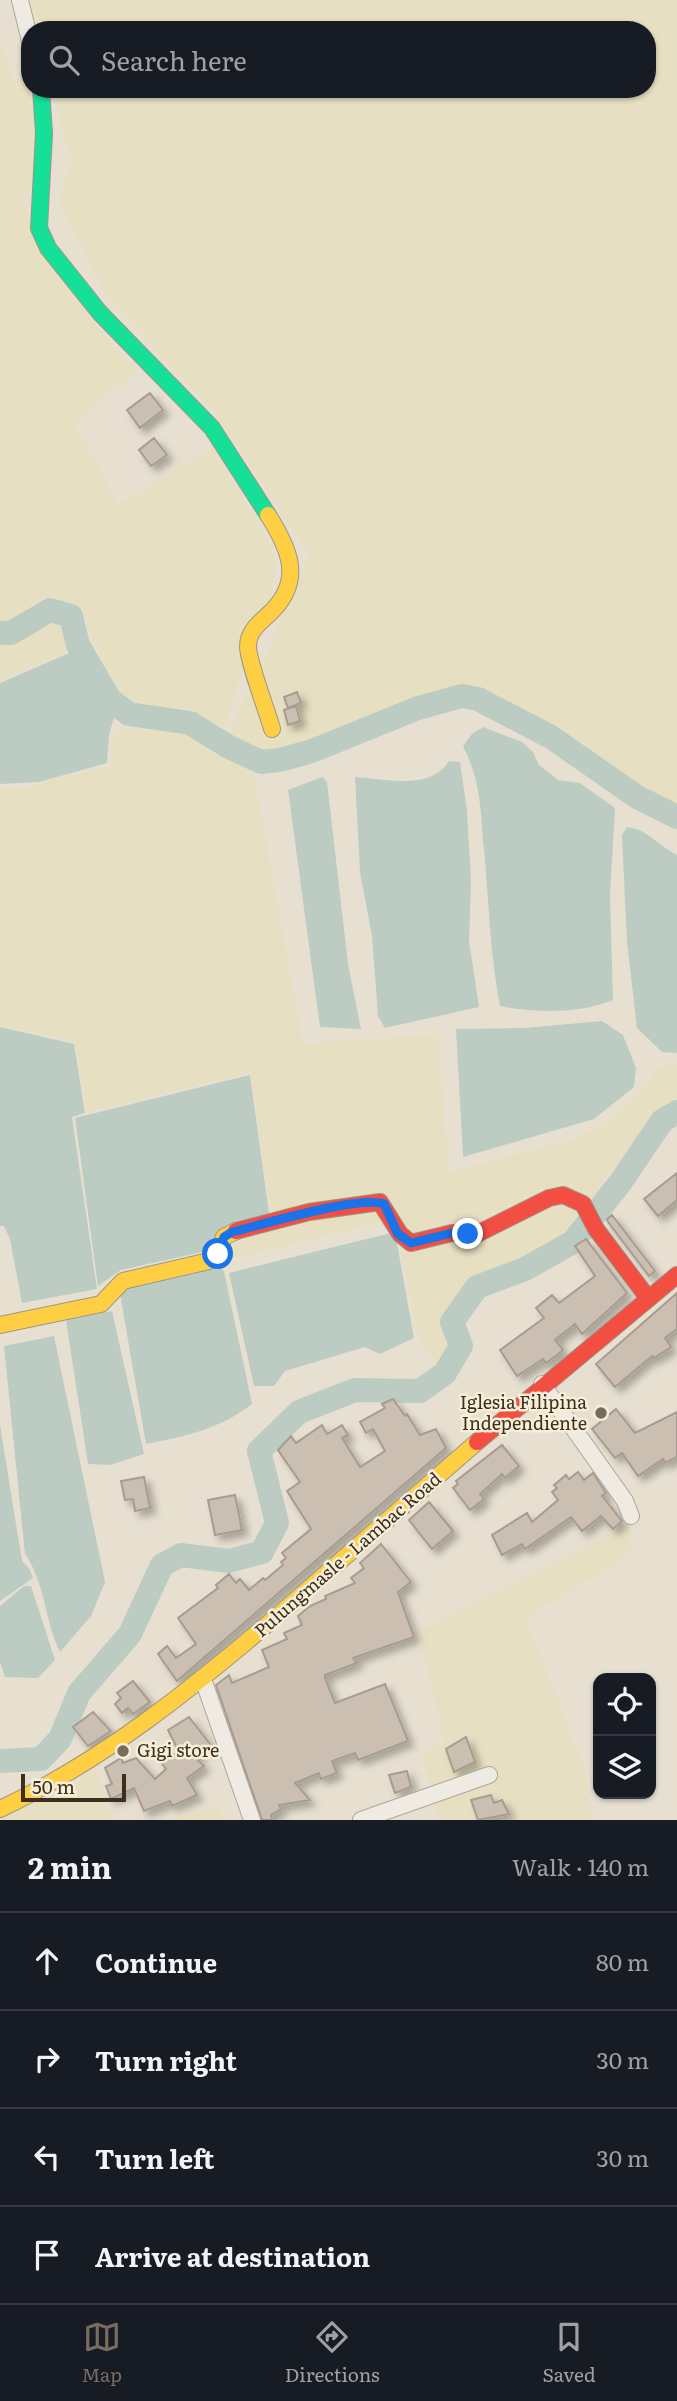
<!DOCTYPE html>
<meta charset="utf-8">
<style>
:root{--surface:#171b24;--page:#242831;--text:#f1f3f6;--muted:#9ea1a6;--line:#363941;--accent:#786c5e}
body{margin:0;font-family:Literata,serif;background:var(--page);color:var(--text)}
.controls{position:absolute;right:21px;bottom:21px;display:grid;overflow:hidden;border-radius:14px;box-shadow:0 2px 5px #0004}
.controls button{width:63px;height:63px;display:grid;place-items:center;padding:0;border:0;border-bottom:2px solid var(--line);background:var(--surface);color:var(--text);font:35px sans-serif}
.scale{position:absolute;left:21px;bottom:18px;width:105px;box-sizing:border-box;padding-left:7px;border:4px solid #3d2e20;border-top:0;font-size:19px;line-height:24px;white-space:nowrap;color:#3d2e20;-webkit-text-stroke:5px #f7eed8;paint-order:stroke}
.stop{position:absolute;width:21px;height:21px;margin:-16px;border:5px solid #1a73e8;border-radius:50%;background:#fff}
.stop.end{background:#1a73e8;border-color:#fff;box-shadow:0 2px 7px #0008}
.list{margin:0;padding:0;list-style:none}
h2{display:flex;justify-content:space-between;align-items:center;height:91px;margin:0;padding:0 28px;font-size:30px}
h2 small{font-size:23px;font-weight:400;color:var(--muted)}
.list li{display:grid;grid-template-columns:46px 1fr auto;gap:21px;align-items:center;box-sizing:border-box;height:98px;padding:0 28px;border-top:2px solid var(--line)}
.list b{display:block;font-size:26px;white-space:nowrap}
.list em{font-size:23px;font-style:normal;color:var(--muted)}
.icon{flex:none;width:38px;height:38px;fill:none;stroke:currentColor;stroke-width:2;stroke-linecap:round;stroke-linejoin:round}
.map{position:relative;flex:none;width:677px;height:1820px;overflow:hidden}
.search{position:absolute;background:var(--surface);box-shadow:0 2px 5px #0004;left:21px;right:21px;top:21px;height:77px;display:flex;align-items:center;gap:18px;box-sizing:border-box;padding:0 24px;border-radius:28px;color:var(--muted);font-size:26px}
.sheet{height:483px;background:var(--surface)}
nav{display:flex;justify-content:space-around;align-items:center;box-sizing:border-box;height:98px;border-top:2px solid var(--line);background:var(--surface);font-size:19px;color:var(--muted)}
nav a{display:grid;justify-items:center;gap:4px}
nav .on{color:var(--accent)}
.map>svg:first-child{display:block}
</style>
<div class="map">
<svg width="677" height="1820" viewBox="0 0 677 1820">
<defs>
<filter id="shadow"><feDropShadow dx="5.5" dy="5.5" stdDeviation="3.5" flood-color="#0004"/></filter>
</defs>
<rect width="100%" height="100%" fill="#e7e0d1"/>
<path fill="#e6dfc2" d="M26 0H677V810L642 793 562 732 464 689 305 746 263 754 226 739 253 684 309 555 214 412 110 301 59 203 72 161 51 89H647V30H34Z
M0 43 14 79 28 77 30 89 39 160 23 206 59 272 104 335 137 370 75 424 118 504 213 448 263 530 276 561 272 595 246 637 240 676 225 728 188 708 143 706 114 689 81 608 46 596 9 622 0 623Z
M51 618 67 623V642L63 653 0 680V640L12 639Z
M153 729 186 731 253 768 303 1044 438 1034 449 1172 572 1140 602 1126 640 1095 657 1068 677 1063V1107L657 1118 607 1176 568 1241 522 1266 474 1286 448 1323 457 1345 441 1371 419 1339 394 1219 225 1260 223 1249 272 1223 251 1072 87 1112 75 1042 0 1025V789L41 786 49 780 111 767 113 731Z
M629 1525 631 1554 526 1617 586 1774 592 1820H439L422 1755 444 1741 419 1631Z
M95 1765 112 1820H0V1816L73 1788Z
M218 1807 226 1820H163Z"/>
<path fill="#bcccc2" d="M74 651 97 695 115 715 109 734 107 763 39 782 0 784V683Z
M483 727 522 742 533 752 539 765 558 780 580 783 615 808 610 895 613 1000C579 1014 535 1013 500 1006 490 955 489 902 484 850 480 810 482 784 463 746L472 734Z
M449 761 460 762 467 811 471 881 469 941 479 1007 385 1028 378 1016 372 936 360 872 355 777C386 779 430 791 449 761Z
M322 777 327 782 348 964 361 1029 320 1027 288 790Z
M627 827C649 830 657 845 677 855V1053L662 1052 637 1028 627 942 622 835Z
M602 1021 623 1035 636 1068 634 1087 594 1119 463 1157 456 1029 525 1028Z
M0 1027 74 1044 85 1113 72 1117 97 1289 22 1303 10 1239 4 1226H0Z
M250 1075 270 1221 216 1249 121 1270 98 1286 75 1118Z
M395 1232 414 1338 380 1354 365 1347 285 1371 274 1386H254L229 1273Z
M219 1266 224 1271 252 1404C220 1429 186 1436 146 1444L120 1294 131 1285Z
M112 1311 144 1454 110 1465 88 1464 66 1320Z
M54 1336 105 1582 91 1616 60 1652C45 1622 45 1582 25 1554L4 1346Z
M0 1425 22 1561 29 1568 33 1578 0 1601Z
M24 1586H31L55 1660 38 1678 5 1677 0 1662V1606Z"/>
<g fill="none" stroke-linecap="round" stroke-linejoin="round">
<path stroke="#bcccc2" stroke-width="24" d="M0 633H11L50 610 71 616 78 645 110 700 129 714 190 723 229 747 261 762 280 760 312 751 418 708 462 696 478 699 551 737 637 797 677 817
M0 1761 41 1759 60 1739 79 1693 130 1634 162 1565 181 1555 229 1561 262 1552 277 1523 259 1451 299 1412 355 1390 420 1391 445 1373 461 1346 452 1322 477 1287 525 1269 573 1242 620 1183 662 1121 677 1112"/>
</g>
<path fill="#cbbfb2" stroke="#a89c90" stroke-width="2" filter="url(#shadow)" d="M150 393 163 410 140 428 127 410Z
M154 438 167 455 151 466 139 450Z
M297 692 301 703 288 708 284 697Z
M296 706 300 721 288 725 284 710Z
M677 1173V1200L658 1216 644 1199Z
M612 1215 655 1271 649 1276 608 1222 607 1219Z
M586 1239 627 1293 582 1334 575 1324 555 1340 563 1350 557 1355 546 1363 543 1359 517 1376 500 1350 544 1318 536 1308 552 1295 559 1303 595 1276 575 1246Z
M677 1293V1329L665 1338 671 1347 654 1358 652 1356 615 1387 596 1364Z
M393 1399 405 1416 407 1414 420 1435 436 1429 446 1448 177 1681 158 1654 167 1646 176 1658 196 1644 178 1618 218 1588 216 1585 229 1574 236 1583 240 1579 249 1590 263 1578 265 1580 283 1565 281 1562 286 1558 282 1553 311 1529 287 1491 300 1482 278 1450 291 1436 296 1443 322 1425 327 1434 342 1425 348 1435 342 1438 360 1467 385 1451 373 1429 366 1433 360 1422 385 1408 382 1404Z
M616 1409 635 1433 677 1412V1457L665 1463 663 1459 638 1476 622 1453 615 1458 592 1429Z
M502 1445 519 1466 505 1478 502 1474 480 1494 484 1499 470 1510 453 1488 458 1484 456 1481Z
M578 1472 584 1480 593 1473 606 1493 602 1496 622 1521 613 1529 601 1516 582 1531 571 1517 525 1549 522 1544 502 1555 492 1535 527 1513 532 1522 558 1500 552 1492 557 1488 554 1485 566 1475 569 1479Z
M144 1477 150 1508 135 1511 133 1499 125 1500 121 1481Z
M235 1495 242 1530 215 1535 208 1500Z
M429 1502 453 1531 432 1549 409 1520Z
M381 1544 411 1582 398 1592 414 1637 353 1658 357 1663 325 1675V1678L335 1703 385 1684 408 1741 358 1760 355 1753 332 1761 337 1773 321 1779 319 1773 295 1783 310 1800 279 1805 281 1809 271 1815 272 1820H262L216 1685 229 1675 232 1683 269 1667 262 1650 287 1639 284 1633 302 1625 298 1616 310 1606 326 1599 325 1596 355 1583 351 1578 364 1568 360 1563Z
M133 1681 150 1702 133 1714 128 1708 122 1713 115 1704 121 1698 117 1693Z
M93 1712 111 1731 88 1746 73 1727Z
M189 1717 210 1744 194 1756 204 1766 187 1778 197 1795 172 1806 170 1801 144 1811 134 1788 111 1799 106 1786 112 1784 105 1768 121 1758 123 1763 136 1758 155 1779 166 1769 160 1761 179 1752 168 1730Z
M466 1737 475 1762 454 1772 446 1749Z
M407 1771 411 1787 395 1793 389 1775Z
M491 1795 494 1803 502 1800 509 1814 478 1820 471 1800Z"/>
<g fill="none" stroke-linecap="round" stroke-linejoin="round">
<g stroke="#ada599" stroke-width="18">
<path id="street" d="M20 0 30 41
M542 1384 625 1501 631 1516
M203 1679 252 1820
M361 1820 489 1775"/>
</g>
<g stroke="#9c958a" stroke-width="18">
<path id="fast" d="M41 89 44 133 39 228 48 248 100 313 212 428 268 515"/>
</g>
<g stroke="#9c958a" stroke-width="18">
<path id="slow" d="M268 515C291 551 304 582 268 615 259 623 248 632 248 646 248 662 267 710 272 729
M0 1325 101 1304 123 1281 209 1261 218 1254 224 1237 236 1231
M0 1809C104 1760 190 1690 277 1616 344 1558 410 1500 477 1442"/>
</g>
<g stroke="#9c958a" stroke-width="18">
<path id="jam" d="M236 1231 309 1212 380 1202 400 1234 411 1243 452 1233 477 1234 549 1198 563 1195 583 1204 596 1229 648 1298
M477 1442 677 1275"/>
</g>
<use href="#street" stroke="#efebe3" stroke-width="16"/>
<use href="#fast" stroke="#16e098" stroke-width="16"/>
<use href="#slow" stroke="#ffcf43" stroke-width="16"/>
<use href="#jam" stroke="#f24e42" stroke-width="16"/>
</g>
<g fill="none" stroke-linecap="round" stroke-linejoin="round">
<path stroke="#1a73e8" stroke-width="9" d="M218 1254 224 1237 232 1232C261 1225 360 1195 384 1204L398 1234 411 1243 452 1233 468 1234"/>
</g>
<g fill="#786c5e" stroke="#f7eed8" stroke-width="2.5">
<circle cx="601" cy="1413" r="7"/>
<circle cx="123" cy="1751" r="7"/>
</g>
<g text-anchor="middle" stroke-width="5" stroke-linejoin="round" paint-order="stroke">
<g font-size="18" fill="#3d2e20" stroke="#f7eed8" text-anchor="end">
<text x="587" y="1409">Iglesia Filipina<tspan x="587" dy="21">Independiente</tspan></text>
<text x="137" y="1757" text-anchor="start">Gigi store</text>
</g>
<g font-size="18" fill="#3d2e20" stroke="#f7eed8">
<text transform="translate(348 1555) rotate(-41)" y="6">Pulungmasle - Lambac Road</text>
</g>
</g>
</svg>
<div class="controls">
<button><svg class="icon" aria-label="locate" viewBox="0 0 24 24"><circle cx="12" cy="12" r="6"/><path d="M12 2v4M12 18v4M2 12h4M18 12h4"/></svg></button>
<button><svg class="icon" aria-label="layers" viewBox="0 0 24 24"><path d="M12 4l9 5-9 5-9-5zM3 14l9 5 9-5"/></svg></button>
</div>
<div class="scale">50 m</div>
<div class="stop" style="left:218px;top:1254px"></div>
<div class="stop end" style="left:468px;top:1234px"></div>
<div class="search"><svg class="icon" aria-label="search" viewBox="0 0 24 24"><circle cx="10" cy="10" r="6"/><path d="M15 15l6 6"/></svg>Search here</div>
</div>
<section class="sheet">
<h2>2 min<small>Walk · 140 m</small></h2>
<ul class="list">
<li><svg class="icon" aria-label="ahead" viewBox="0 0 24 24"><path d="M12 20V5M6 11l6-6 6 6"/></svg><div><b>Continue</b></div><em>80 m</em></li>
<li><svg class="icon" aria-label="right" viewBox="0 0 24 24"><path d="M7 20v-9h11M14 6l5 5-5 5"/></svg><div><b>Turn right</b></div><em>30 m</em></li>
<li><svg class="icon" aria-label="left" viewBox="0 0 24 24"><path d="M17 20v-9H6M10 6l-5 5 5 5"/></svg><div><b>Turn left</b></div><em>30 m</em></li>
<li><svg class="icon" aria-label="arrive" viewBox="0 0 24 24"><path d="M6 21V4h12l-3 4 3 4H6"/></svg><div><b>Arrive at destination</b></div></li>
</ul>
</section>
<nav>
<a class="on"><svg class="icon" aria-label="map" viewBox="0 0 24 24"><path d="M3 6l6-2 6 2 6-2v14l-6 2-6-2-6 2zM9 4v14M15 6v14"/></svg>Map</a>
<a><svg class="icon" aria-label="directions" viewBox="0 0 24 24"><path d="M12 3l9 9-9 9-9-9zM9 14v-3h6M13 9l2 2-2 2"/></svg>Directions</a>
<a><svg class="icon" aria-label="saved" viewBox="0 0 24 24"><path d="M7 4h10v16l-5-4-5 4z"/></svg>Saved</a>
</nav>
